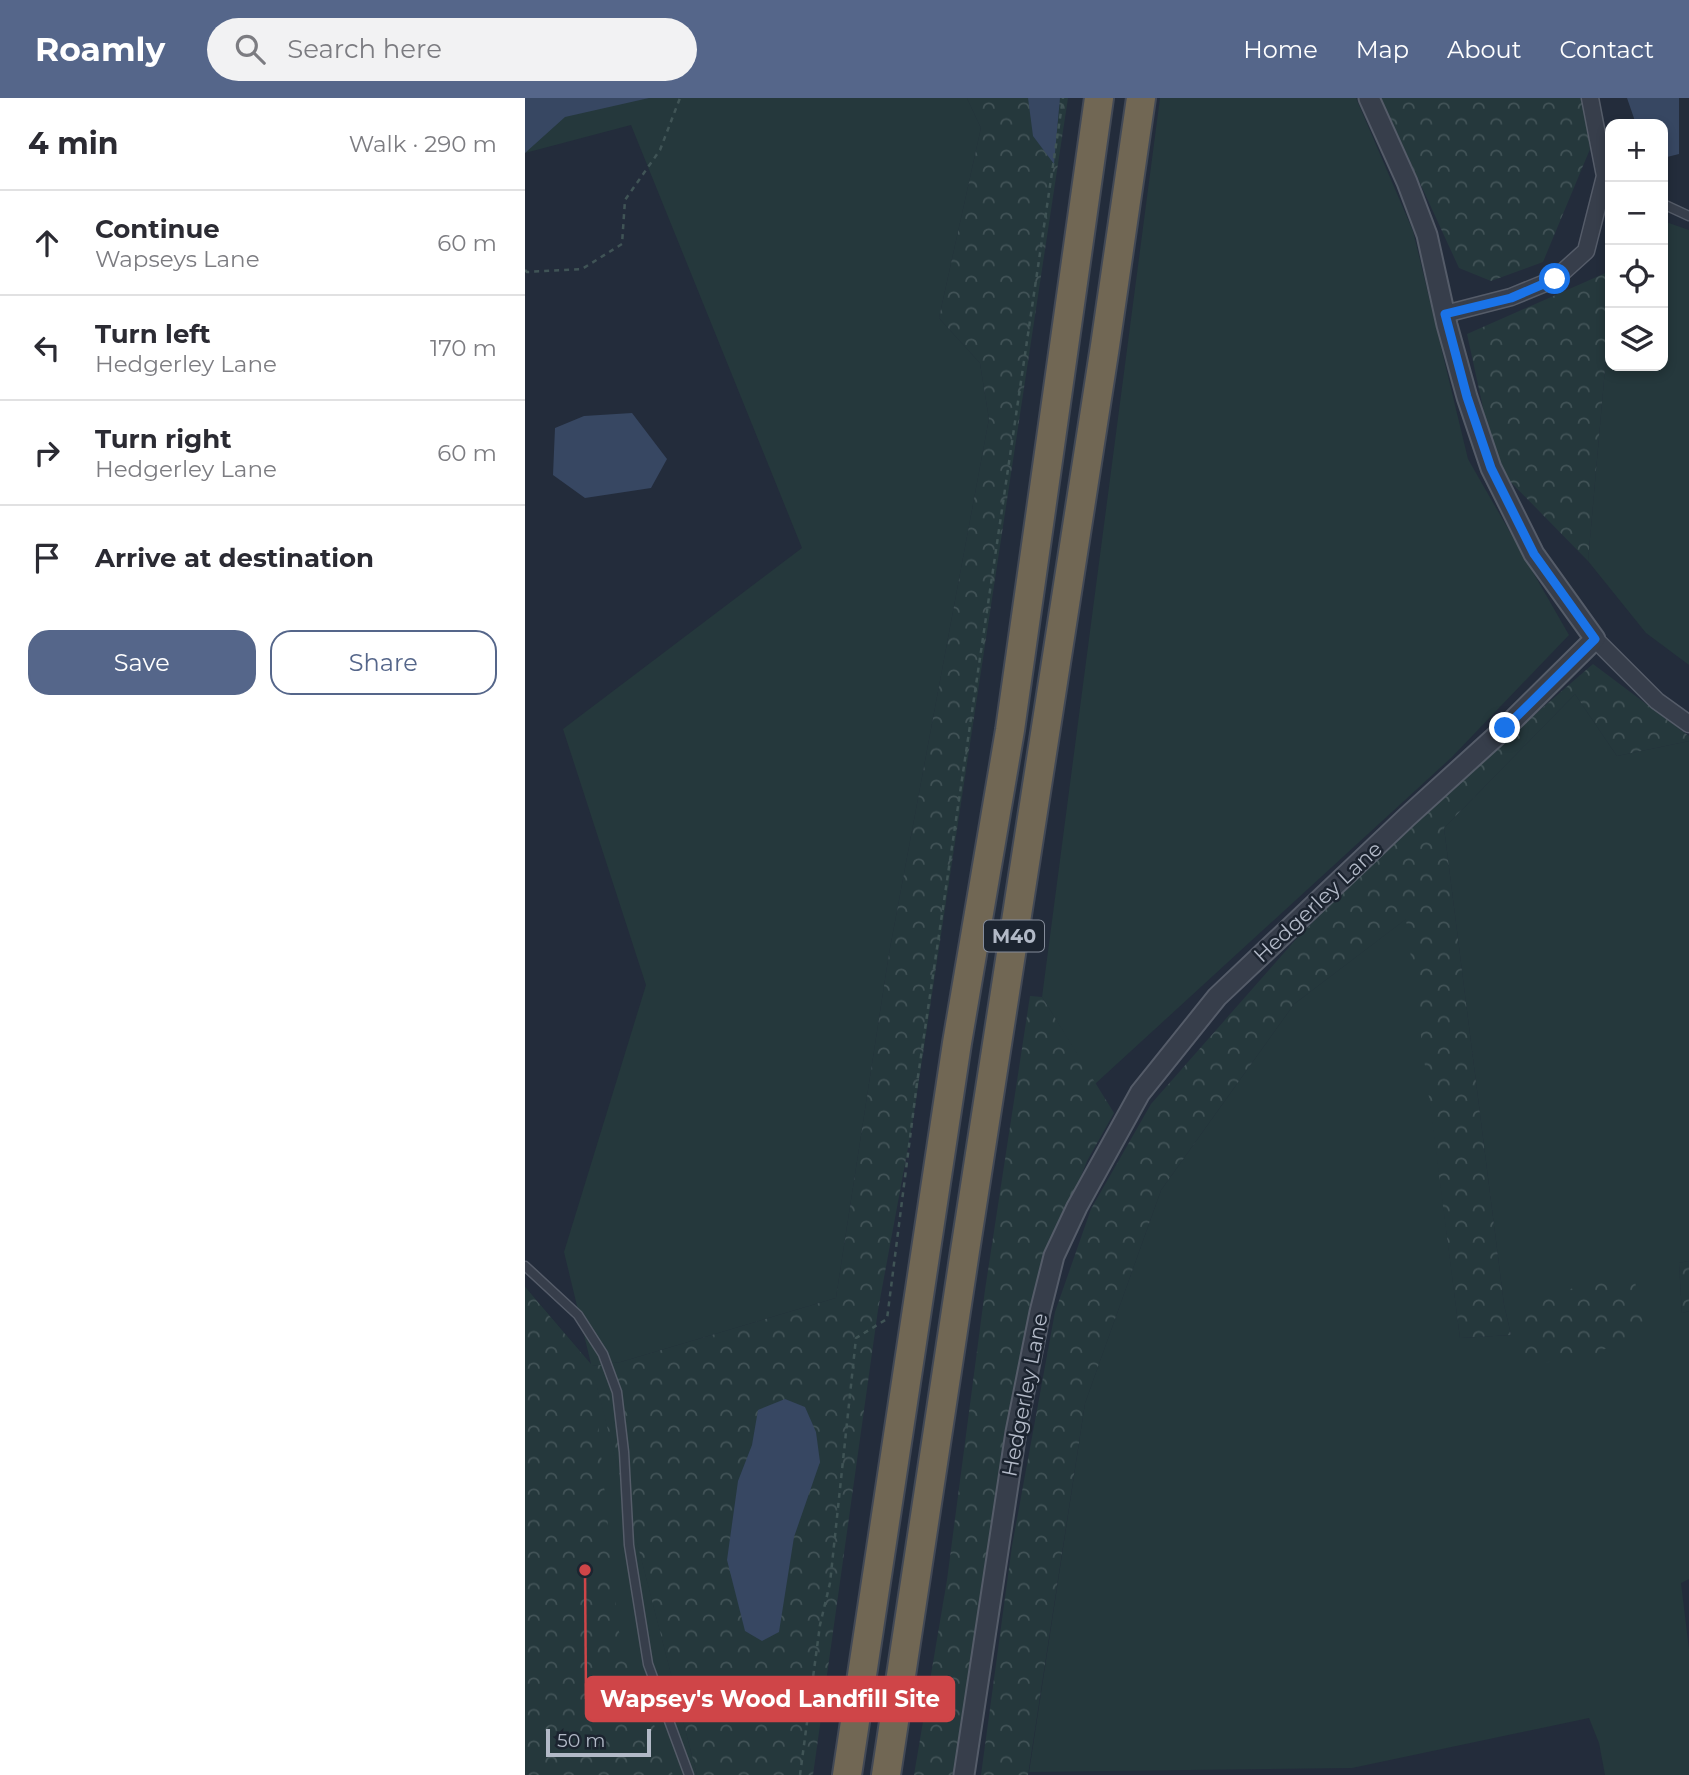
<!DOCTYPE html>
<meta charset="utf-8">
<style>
:root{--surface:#fff;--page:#f2f2f3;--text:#2b2b33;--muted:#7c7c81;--line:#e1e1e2;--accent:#55668a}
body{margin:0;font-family:Montserrat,sans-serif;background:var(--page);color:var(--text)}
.controls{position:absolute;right:21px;top:21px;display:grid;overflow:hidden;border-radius:14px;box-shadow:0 4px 10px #0003}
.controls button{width:63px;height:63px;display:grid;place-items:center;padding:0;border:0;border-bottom:2px solid var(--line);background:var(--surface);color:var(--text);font:35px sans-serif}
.scale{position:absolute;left:21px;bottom:18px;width:105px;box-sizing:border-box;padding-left:7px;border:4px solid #b2b9c7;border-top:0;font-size:19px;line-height:24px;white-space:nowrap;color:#b2b9c7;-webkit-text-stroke:5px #1c2430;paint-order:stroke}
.stop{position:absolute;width:21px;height:21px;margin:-16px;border:5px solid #1a73e8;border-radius:50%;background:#fff}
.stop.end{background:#1a73e8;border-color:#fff;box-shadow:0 2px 7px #0008}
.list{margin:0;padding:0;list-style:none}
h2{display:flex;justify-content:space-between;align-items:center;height:91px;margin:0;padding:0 28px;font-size:30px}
h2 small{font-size:23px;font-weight:400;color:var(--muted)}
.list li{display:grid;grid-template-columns:46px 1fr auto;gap:21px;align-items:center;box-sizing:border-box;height:105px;padding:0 28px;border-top:2px solid var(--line)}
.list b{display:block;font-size:26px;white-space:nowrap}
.list p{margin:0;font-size:23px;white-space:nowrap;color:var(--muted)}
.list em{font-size:23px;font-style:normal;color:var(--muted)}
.actions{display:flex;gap:14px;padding:21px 28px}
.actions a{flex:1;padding:16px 0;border:2px solid var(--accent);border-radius:21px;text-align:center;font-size:24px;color:var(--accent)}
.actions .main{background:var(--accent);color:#fff}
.icon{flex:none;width:38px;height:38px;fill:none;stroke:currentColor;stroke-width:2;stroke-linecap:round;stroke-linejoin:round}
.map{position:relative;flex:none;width:1164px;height:1677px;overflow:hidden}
header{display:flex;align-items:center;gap:42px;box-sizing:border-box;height:98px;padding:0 35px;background:var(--accent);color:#fff}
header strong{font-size:33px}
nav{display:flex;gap:38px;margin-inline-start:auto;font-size:24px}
.search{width:490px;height:63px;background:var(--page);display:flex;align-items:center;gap:18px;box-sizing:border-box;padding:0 24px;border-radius:38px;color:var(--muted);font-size:26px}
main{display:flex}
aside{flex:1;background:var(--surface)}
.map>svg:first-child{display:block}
</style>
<header>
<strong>Roamly</strong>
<div class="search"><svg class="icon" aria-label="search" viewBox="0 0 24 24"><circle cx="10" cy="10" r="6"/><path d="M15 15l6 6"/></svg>Search here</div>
<nav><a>Home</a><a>Map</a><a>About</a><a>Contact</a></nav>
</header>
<main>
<aside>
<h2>4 min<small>Walk · 290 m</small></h2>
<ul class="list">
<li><svg class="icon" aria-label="ahead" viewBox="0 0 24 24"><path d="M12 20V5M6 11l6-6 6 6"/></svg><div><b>Continue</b><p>Wapseys Lane</p></div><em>60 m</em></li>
<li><svg class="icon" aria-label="left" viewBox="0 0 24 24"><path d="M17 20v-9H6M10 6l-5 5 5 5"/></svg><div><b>Turn left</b><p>Hedgerley Lane</p></div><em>170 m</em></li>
<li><svg class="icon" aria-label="right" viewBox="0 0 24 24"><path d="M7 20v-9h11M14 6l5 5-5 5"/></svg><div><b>Turn right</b><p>Hedgerley Lane</p></div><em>60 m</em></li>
<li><svg class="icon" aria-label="arrive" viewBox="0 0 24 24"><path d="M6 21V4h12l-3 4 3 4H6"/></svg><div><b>Arrive at destination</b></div></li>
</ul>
<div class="actions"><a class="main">Save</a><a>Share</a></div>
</aside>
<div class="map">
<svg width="1164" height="1677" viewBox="0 0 1164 1677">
<defs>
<pattern id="forest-crowns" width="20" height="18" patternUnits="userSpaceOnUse" patternTransform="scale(1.75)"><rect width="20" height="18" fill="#25383c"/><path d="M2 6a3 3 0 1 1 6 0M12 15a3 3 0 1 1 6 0" fill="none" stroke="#425357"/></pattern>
</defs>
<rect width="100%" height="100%" fill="#232c3b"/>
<path fill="#25383c" d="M0 0H442L456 30 414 220 455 265 464 321 364 856 311 1200 96 1264 67 1268 172 1677H0V1189L66 1266 39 1154 121 887 38 631 277 450 106 27 0 55Z
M635 0H831L888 133 943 361 1044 537 927 659 570 986 517 899Z
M1138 123 1164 132V567L1121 535 1063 463 1085 214V268H1138Z
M1050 596 1092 658 1164 643V1163L1154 1165 1157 1215 1164 1213V1481L1156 1485 1164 1551V1677H1080L1074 1645 1064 1620 827 1670 504 1674 560 1305 636 1092 769 906 882 820 935 1240 986 1237 979 1207 919 730Z"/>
<path fill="url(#forest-crowns)" d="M442 0H543L387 1028 353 1212 288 1677H172L68 1274 93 1531 148 1677H0V1189L67 1268 96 1264 311 1200 364 856 464 321 455 265 414 220 456 30Z
M856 0H1059L1065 51 1018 164 966 183 934 170Z
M1085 173V214L1063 463 971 369 942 236Z
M1068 566 1164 638V643L1092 658 1050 596 919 730 979 1207 986 1237 935 1240 881 821 769 906 636 1092 560 1305 503 1677H456L487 1448 530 1214 566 1111 626 1006 773 839 911 702Z
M505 898 517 899 589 1015 562 1063 509 1199 468 1424 429 1677H389L422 1482 460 1192Z
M1164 1163V1213L1157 1215 1154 1165Z
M1108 1176 1121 1229 1061 1261 1000 1266 999 1202Z"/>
<path fill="#374762" d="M0 0H124L40 19 0 55Z
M503 0H535L529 66 508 38Z
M1102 0H1154V56L1142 59 1138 55V26H1111Z
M107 315 142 361 126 390 60 400 28 377 30 330 59 318Z
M260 1301 280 1309 291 1334 295 1364 269 1439 254 1534 237 1543 220 1533 202 1462 213 1383 227 1347 233 1312Z"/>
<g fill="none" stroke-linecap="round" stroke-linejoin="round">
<g stroke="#555c69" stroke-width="11">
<path id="service" d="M1138 106 1164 118
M0 1168 53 1217 78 1256 92 1294 99 1354 104 1447 123 1566 164 1677"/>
</g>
<g stroke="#555c69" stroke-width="19">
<path id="minor" d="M920 216 986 199 1030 181 1061 153 1080 78 1065 0
M1070 541 1132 603 1164 626"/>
</g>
<g stroke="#555c69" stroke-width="23">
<path id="tertiary" d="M439 1677 491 1334 515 1214 529 1158 552 1109 615 995 692 899 882 719 980 630 1070 541 1009 456 966 370 942 299 922 227 902 137 882 84 844 0"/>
</g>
<g stroke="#424956" stroke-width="32">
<path id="motorway" d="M322 1677 432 945 485 632 574 0
M361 1677 440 1153 580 248 616 0"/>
</g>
<path stroke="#405456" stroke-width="2.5" stroke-dasharray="5 5" stroke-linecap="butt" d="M0 172 2 174 57 171 97 146 100 102 135 52 155 0
M275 1677 295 1527 305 1485 331 1240 362 1221 392 985 538 0"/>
<use href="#service" stroke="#373e4b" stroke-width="8"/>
<use href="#minor" stroke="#373e4b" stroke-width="16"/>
<use href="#tertiary" stroke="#373e4b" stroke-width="19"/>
<use href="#motorway" stroke="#716754" stroke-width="28"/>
</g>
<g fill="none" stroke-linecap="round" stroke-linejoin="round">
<path stroke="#1a73e8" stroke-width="9" d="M980 630 1070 541 1009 456 966 370 942 299 920 216 986 200 1030 181"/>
</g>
<g text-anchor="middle" stroke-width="5" stroke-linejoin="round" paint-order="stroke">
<rect fill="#1c2430" stroke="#858c9a" stroke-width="2" x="459" y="822.5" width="60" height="31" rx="5"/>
<g font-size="19" font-weight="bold" fill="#b2b9c7">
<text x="489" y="845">M40</text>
</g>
<g font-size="21" fill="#b2b9c7" stroke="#1c2430">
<text transform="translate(793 804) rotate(-43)" y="7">Hedgerley Lane</text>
<text transform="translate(500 1297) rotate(-79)" y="7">Hedgerley Lane</text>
</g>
</g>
<path fill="none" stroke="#cf4548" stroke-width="2.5" d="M60 1472L61 1601"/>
<circle fill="#cf4548" stroke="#1c2430" stroke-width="2.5" cx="60" cy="1472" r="7"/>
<rect fill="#cf4548" stroke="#cf4548" stroke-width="2.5" x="61" y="1579" width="368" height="44" rx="7"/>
<g font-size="23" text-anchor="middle" font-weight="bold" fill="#fff">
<text x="245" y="1609">Wapsey's Wood Landfill Site</text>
</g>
</svg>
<div class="controls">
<button>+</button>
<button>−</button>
<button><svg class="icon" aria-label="locate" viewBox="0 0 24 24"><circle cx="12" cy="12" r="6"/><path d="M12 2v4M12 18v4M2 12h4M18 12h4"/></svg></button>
<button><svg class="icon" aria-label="layers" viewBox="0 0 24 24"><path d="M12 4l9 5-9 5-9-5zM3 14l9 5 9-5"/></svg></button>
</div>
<div class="scale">50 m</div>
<div class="stop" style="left:1030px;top:181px"></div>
<div class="stop end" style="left:980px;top:630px"></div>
</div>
</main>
